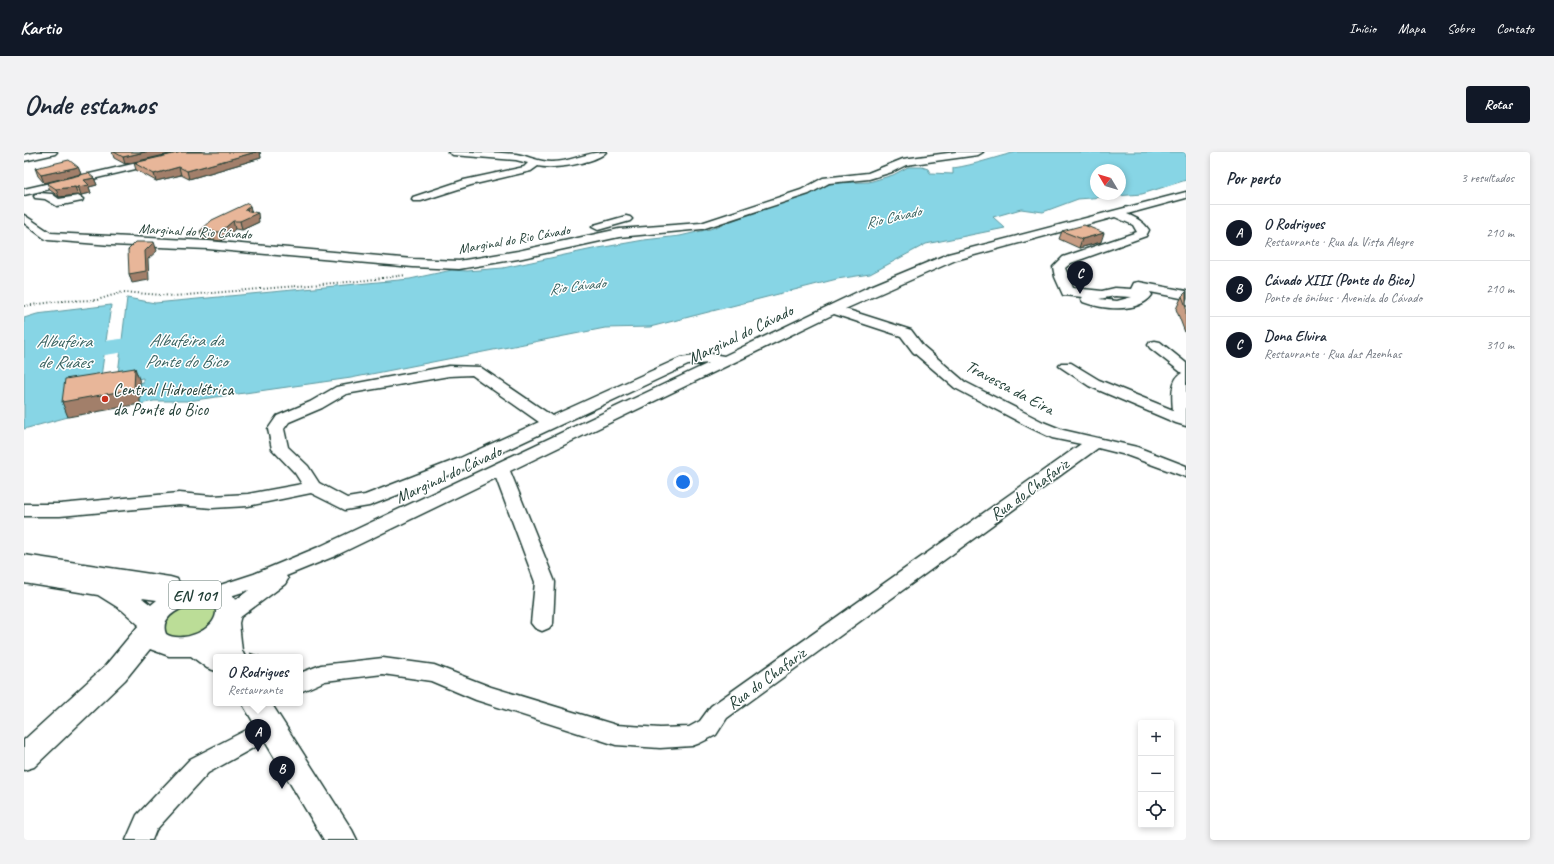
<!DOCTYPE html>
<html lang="pt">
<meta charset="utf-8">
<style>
:root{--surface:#fff;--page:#f2f2f3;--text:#1f2937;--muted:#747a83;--line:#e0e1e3;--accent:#111827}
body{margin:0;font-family:Caveat,sans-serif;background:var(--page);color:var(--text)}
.controls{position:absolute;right:12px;bottom:12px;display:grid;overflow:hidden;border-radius:4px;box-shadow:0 2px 6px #0003}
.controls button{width:36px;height:36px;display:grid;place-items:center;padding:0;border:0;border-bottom:1px solid var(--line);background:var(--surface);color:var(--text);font:20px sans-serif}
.compass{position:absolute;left:1066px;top:12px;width:36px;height:36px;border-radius:50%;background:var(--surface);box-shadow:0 2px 6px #0003;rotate:308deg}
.you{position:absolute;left:659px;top:330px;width:14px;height:14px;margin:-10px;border:3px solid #fff;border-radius:50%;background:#1a73e8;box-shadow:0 0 0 6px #1a73e833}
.badge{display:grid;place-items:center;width:26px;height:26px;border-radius:50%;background:var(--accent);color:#fff;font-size:13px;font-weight:700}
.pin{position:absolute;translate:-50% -33px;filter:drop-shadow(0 1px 2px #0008)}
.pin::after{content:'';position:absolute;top:21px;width:14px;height:12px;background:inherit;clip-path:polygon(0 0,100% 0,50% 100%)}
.popup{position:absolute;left:189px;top:502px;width:90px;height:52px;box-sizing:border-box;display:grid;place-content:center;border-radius:4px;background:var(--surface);filter:drop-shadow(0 1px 3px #0005);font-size:13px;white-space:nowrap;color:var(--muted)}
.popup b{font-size:15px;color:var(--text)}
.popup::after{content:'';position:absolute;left:50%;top:100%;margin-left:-8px;border:8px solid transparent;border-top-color:var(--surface)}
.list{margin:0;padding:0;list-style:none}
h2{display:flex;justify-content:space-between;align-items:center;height:52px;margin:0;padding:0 16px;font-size:17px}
h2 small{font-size:13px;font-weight:400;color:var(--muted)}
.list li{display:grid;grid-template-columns:26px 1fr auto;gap:12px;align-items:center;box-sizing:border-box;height:56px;padding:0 16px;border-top:1px solid var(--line)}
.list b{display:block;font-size:15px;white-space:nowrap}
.list p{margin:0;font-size:13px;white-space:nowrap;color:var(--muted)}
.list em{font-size:13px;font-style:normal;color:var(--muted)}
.icon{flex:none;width:22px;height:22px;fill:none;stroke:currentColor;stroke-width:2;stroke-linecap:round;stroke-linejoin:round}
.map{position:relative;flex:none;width:1162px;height:688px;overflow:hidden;border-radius:4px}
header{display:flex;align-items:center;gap:24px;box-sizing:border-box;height:56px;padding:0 20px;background:var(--accent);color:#fff}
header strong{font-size:19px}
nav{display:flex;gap:22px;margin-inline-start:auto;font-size:14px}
.intro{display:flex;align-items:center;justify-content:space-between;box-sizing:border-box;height:96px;padding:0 24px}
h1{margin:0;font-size:28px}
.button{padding:10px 18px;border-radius:4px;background:var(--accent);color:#fff;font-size:14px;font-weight:700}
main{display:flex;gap:24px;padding:0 24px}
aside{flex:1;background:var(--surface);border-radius:4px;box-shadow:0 2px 6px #0003}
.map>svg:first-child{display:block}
</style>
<header>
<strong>Kartio</strong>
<nav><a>Início</a><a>Mapa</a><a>Sobre</a><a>Contato</a></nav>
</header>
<div class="intro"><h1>Onde estamos</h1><a class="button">Rotas</a></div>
<main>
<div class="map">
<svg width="1162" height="688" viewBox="0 0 1162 688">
<rect width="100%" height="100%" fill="#fff"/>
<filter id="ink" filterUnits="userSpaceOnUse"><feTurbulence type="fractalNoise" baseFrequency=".025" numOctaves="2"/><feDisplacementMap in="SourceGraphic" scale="8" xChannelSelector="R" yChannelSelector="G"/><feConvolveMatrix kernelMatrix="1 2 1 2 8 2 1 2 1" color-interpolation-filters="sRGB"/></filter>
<g filter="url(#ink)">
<path fill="#bbdd97" stroke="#6d8d66" d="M186 450 195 461 182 480 152 487 141 483 139 469 158 452Z"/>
<path fill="#87d5e5" stroke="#5d989e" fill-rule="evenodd" d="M993 0H1162V28L1118 42 1054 47 1019 60 997 57 969 65 981 76 902 92 846 122 813 127 626 175 581 176 327 226 164 249H130L116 252V230L119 231V226L93 230 103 146 131 151 386 127 428 118 443 119 479 116 569 97 620 88 656 84 686 77 809 31 845 30 869 23 884 15H898L904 17 906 21 929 22V16C951 13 971 5 993 0ZM1072 18H1096V42H1072Z
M87 153 76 232 47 242 44 265 0 277V166L13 162Z"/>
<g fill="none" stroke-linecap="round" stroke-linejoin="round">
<path fill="#87d5e5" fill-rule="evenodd" d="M134 182 142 184 145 189 142 194 81 203 0 220V206L81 189Z"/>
<g stroke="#1f3d34" stroke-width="3">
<path id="minor" d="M14 0H33L31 2 0 9V3Z
M161 0H178L176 2 0 43V37Z
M424 0C447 0 469 0 492 2 504 4 515 10 528 10 547 10 562 0 582 0 572 11 529 18 514 14L507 19 447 33 397 49H389L388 47 389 45 440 28 500 15 504 11 492 8 429 3Z
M932 0H959L954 3 882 13 868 20 845 27 805 31 785 42 678 77 595 85 494 107 435 117 389 115 184 97 87 93 24 88 20 86 0 71V63L27 81 184 89 389 107 435 109 494 99 595 77 677 71 777 38 799 26 844 21 879 7Z
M1162 40V46L1103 62C1112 66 1119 69 1125 78L1122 84 1047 111 1041 116 1049 136 1078 139 1091 136 1107 137 1110 131 1115 130 1162 139V147L1121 139 1126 140 1128 143C1114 162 1078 157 1059 150L1057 147 1059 145 1039 143 1031 125 1029 115 1039 105 1113 80 1109 73 1091 65 932 108 821 157 887 178 899 194 941 230 1019 270 1039 278 1113 295 1162 314V325L1102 303 1074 296 703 566 692 583 676 591 668 594 636 596 592 593 452 548 407 529 359 522 301 529 276 540V521L297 513 359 506 410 513 467 535 592 573 636 576 665 575 676 569 687 554 1057 292 1028 286 1007 276 931 236 889 200 877 184 810 162 486 319 531 430 529 471 525 476 518 479 511 476 507 471 511 430 472 326 311 404 262 424 264 427 261 432 211 469 204 471 197 469 194 464 197 459 225 438 188 450 181 448 178 443 181 438 230 422 297 394 685 211 664 213 448 314 345 354 321 358 287 341 224 354 188 356 155 353 36 364H0V352H36L155 341 188 344 224 342 278 332 271 321 248 297 244 277 253 264 286 250 312 235 425 214 456 215 528 264 656 206 688 202 700 204 842 136 924 102ZM1091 144 1108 145 1093 149 1075 147ZM448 223 515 270 436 306 341 343 323 346 295 331 284 314 264 295 260 277 265 270 298 256 322 242 425 224Z
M15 41 28 42 35 47 54 44 59 47 58 49 33 54 21 47 11 46 10 44Z
M602 64 606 65 608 67 606 69 574 78 568 75 570 73Z
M1131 189 1136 190 1162 211V274L1152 271 1065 234 1035 214 1037 211H1047L1075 228 1149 258C1148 247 1146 227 1158 221L1126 196 1124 193 1126 190Z
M0 403 146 425 153 427 156 432 153 437 146 439 0 417Z
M246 566 254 568 258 575 254 582 184 621 132 678 128 688H102L113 663 166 607Z"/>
</g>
<g stroke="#1f3d34" stroke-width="3">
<path id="major" d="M0 415 78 426 147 431 165 435 176 433 188 435 205 442 211 446 218 459 215 471 218 499 221 505H192V519L183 516 167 504H145L126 497 101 528 10 615 0 618V588L81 514 115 473 98 458 74 443 0 431ZM118 446 133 448 127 453ZM176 451 188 454 192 458C194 478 157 492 142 482 134 463 162 453 176 451Z
M218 551H247L328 678 333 688H300Z"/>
</g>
<path stroke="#1f3d34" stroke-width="2" stroke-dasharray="1 2.5" stroke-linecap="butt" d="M0 154 37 149 73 148 99 140 150 144 335 129 382 123"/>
<use href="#minor" fill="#fff" fill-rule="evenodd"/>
<use href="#major" fill="#fff" fill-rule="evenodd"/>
</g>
<path fill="#c89d84" stroke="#1f3d34" d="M88 0H154L101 12 90 6Z
M158 0H236L237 6 165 27 157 23 132 29 112 18 110 11Z
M54 15 57 22 20 31 14 24 11 16Z
M70 26 73 33 65 35 67 41 57 43 58 45 54 43 35 45 26 38 23 31Z
M226 54 227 60 235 70 218 78 211 77 198 89 178 87 176 79Z
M1038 79 1077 90 1055 96 1035 87Z
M1162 140V183L1152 157 1158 144Z"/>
<path fill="#a27f6b" stroke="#1f3d34" d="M121 0H154L101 12 99 5Z
M232 0H236L237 6 165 27 163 19Z
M54 15 57 22 20 31 17 23Z
M155 15 157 23 132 29 130 22Z
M70 26 73 33 65 35 67 41 57 43 55 37 54 35 60 28Z
M51 35 54 43 35 45 32 37Z
M226 54 228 62 234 61 235 70 218 78 216 69 221 58Z
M209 69 211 77 198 89 196 80Z
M1080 81 1077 90 1055 96 1058 87Z
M130 90 133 99 124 107 125 128 108 131 105 122 121 99Z
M111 216 116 230V252L44 265 38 250Z"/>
<path fill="#e8b699" stroke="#1f3d34" d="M90 0H121L99 5Z
M158 0H232L163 19 155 15 130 22 110 11Z
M45 8 54 15 17 23 11 16Z
M64 21 70 26 60 28 65 33 54 35 55 37 51 35 32 37 23 31Z
M224 51 226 54 221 58 234 61 216 69H209L196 80 176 79 188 68Z
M1060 73 1080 81 1058 87 1038 79Z
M112 90H130L121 99 122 119 105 122 104 98Z
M1162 140V155L1158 144Z
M111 216 110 237 38 250 41 227Z
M226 501 238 505H229Z"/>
</g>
<circle fill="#c8321e" stroke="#fff" stroke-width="1.5" cx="81" cy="247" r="4"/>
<g text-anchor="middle" stroke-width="3" stroke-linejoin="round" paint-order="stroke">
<g font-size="14" fill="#1f3d34" stroke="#fff">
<text transform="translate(171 79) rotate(3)" y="5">Marginal do Rio Cávado</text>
<text transform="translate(490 87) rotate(-10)" y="5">Marginal do Rio Cávado</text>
</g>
<g font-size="15" font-style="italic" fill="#396360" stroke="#fff">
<text transform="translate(869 65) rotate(-13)" y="5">Rio Cávado</text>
<text transform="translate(553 134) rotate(-7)" y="5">Rio Cávado</text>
</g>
<rect fill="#fff" stroke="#627771" stroke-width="1" x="145" y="429" width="52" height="28" rx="3"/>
<g font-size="16" font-weight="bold" fill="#1f3d34">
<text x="171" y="449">EN 101</text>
</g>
<g font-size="17" fill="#1f3d34" stroke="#fff">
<text transform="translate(716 182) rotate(-26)" y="6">Marginal do Cávado</text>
<text transform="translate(986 235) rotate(28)" y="6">Travessa da Eira</text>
<text transform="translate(424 322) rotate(-25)" y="6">Marginal do Cávado</text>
<text transform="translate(1005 337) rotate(-36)" y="6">Rua do Chafariz</text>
<text transform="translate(742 526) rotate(-36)" y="6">Rua do Chafariz</text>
</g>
<g font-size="17" fill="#1f3d34" stroke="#fff" text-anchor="start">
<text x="89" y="243">Central Hidroelétrica<tspan x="89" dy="20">da Ponte do Bico</tspan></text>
</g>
<g font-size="18" font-style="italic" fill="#396360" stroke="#fff">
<text x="162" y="194">Albufeira da<tspan x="162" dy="21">Ponte do Bico</tspan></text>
<text x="40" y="195">Albufeira<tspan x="40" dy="21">de Ruães</tspan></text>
</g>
</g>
</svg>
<div class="controls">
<button>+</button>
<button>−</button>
<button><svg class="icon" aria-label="locate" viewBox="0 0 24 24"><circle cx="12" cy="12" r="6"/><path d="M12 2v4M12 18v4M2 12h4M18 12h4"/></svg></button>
</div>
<svg class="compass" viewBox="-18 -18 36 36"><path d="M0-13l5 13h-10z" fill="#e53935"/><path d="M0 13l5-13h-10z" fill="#747a83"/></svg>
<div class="you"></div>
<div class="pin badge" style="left:234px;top:600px">A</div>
<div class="popup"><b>O Rodrigues</b>Restaurante</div>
<div class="pin badge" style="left:258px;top:637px">B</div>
<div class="pin badge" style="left:1056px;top:142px">C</div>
</div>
<aside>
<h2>Por perto<small>3 resultados</small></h2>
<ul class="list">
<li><span class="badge">A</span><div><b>O Rodrigues</b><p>Restaurante · Rua da Vista Alegre</p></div><em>210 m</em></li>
<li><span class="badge">B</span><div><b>Cávado XIII (Ponte do Bico)</b><p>Ponto de ônibus · Avenida do Cávado</p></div><em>210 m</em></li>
<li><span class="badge">C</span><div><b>Dona Elvira</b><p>Restaurante · Rua das Azenhas</p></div><em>310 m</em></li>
</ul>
</aside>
</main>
